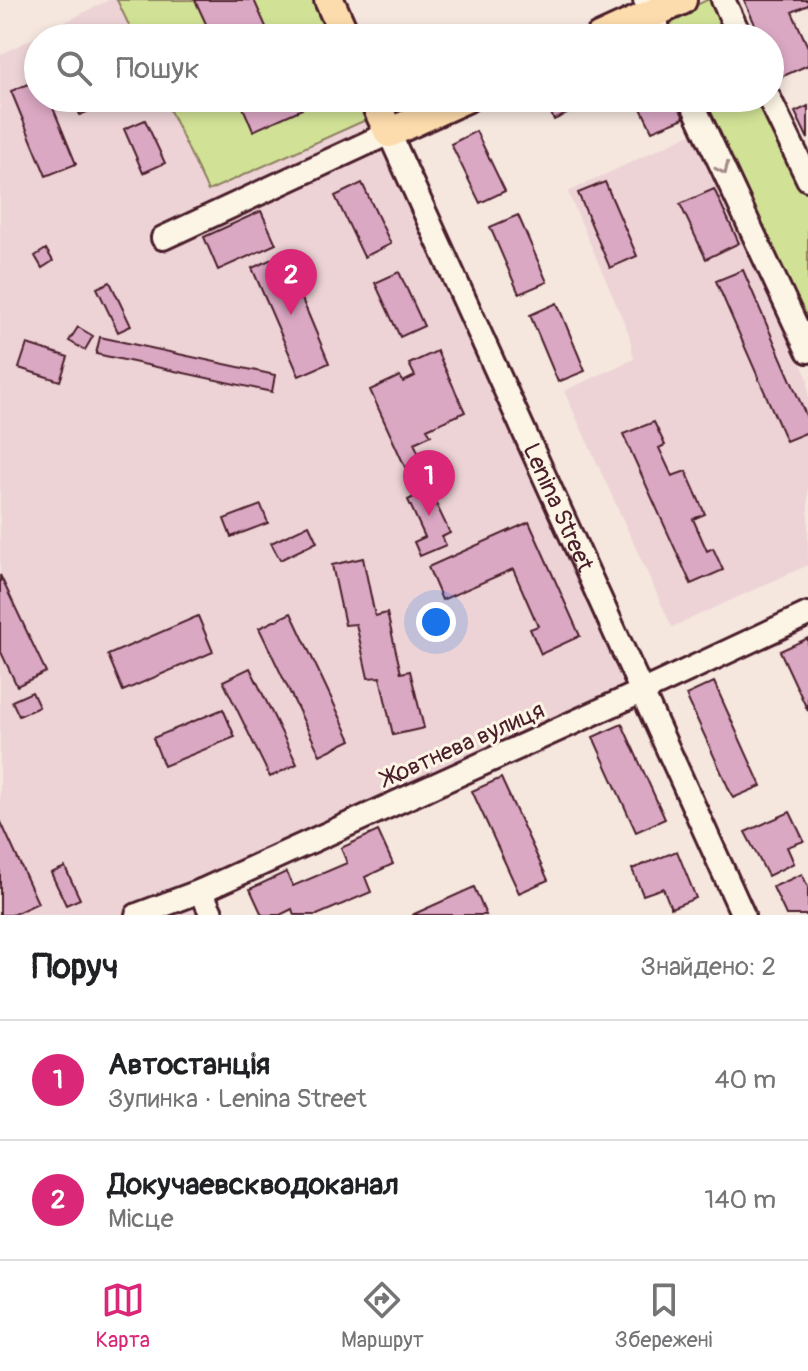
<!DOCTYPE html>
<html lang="uk">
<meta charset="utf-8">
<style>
:root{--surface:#fff;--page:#f2f2f2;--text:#202124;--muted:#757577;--line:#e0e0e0;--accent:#db2777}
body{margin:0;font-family:Pangolin,sans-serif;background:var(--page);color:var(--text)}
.you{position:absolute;left:436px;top:622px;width:28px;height:28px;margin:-20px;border:6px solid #fff;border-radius:50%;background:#1a73e8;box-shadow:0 0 0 12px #1a73e833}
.badge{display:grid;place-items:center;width:52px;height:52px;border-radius:50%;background:var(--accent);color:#fff;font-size:26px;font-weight:700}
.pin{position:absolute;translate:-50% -66px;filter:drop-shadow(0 2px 4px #0008)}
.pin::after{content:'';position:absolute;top:42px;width:28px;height:24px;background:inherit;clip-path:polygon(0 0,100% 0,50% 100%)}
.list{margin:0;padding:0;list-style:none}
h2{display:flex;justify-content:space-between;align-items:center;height:104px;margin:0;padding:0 32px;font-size:34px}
h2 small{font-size:26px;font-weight:400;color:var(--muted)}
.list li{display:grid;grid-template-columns:52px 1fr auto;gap:24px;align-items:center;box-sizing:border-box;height:120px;padding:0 32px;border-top:2px solid var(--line)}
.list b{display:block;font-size:30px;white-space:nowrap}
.list p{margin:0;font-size:26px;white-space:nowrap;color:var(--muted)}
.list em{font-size:26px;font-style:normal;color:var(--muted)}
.icon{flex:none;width:44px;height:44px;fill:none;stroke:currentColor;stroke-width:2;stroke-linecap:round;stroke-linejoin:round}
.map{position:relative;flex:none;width:808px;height:915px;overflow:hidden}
.search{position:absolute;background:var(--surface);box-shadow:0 4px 12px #0003;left:24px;right:24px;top:24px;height:88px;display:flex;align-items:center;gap:20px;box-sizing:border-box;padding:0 28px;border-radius:44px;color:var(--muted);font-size:30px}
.sheet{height:344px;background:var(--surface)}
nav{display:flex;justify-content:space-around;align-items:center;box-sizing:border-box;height:112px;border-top:2px solid var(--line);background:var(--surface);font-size:22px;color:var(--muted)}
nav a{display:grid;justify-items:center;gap:4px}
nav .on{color:var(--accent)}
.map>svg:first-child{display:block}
</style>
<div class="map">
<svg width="808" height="915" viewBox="0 0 808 915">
<rect width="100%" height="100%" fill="#f5e6de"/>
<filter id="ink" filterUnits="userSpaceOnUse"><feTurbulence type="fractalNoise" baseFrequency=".0125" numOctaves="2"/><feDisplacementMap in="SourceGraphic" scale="16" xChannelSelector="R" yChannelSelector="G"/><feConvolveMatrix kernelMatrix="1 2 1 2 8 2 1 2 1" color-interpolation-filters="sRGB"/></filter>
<g filter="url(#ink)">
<path fill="#edd3d6" d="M109 0H117L135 38H38V98H164L208 190 368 119 630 697 201 891 212 915H0V55Z
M695 132 808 379V565L672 627 564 391 634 359 629 334 568 192Z"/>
<path fill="#d1e296" stroke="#8e8060" stroke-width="2" d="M117 0H315L332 38H135Z
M707 0H722L741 38H663L656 24Z
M164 98H359L368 119 208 191Z
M690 98H769L808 180V351Z"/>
<path fill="#dba8c4" stroke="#4a1f2b" stroke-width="2" d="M195 0H254L271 38H179L207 26Z
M744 0H808V5L792 12 808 47V65L779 78 770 59V38H761Z
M38 80V98H49L76 164 46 176 11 91Z
M73 98H89L94 109 80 115Z
M239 98H297L302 109 253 131Z
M544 98H601L554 120Z
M636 98H675L684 118 652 131Z
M808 106V139L795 112Z
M145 120 165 163 143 173 124 129Z
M476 131 505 191 480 203 451 144Z
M605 182 637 256 610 268 578 193Z
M362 183 391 244 364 257 335 196Z
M714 189 739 243 706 259 680 204Z
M261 211 276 244 218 270 204 237Z
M518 215 547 282 519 294 490 227Z
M46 249 53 261 42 268 35 256Z
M283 254 329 363 299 376 252 268Z
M743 270 808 420V432L786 441 716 281Z
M399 272 424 326 400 337 375 283Z
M110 282 131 326 118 332 97 288Z
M557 303 585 371 558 382 530 315Z
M78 327 93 336 85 350 69 341Z
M100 337 275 375 272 392 96 354Z
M27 344 68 357 60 381 19 368Z
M437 351 465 412 427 429 431 435 414 443 422 461 405 467 370 390 400 376 403 382 415 376 409 364Z
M654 422 665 445 659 448 672 476 686 471 705 514 693 519 707 551 713 548 723 570 691 584 623 434Z
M429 489 450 533 442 537 446 545 420 556 414 542 425 537 408 500Z
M261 505 268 523 231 537 224 519Z
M529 522 580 636 541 654 530 629 538 626 513 569 442 600 428 567Z
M309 525 317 542 280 560 271 543Z
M363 558 375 616 387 613 401 673 410 671 424 728 393 735 380 677 368 678 356 624 345 625 332 565Z
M0 575 46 672 17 686 0 650Z
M291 613 351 740 320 755 259 628Z
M198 616 213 652 123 691 108 655Z
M808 638V711L780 651Z
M250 668 297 764 270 777 223 681Z
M714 682 761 786 733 798 686 695Z
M32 692 39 707 19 716 12 701Z
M223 709 235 737 164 766 153 738Z
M622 724 665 819 636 832 593 737Z
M501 778 548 880 519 893 472 791Z
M790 812 804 841 787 847 794 863 768 876 745 832Z
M0 820 38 903 12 915H0Z
M378 831 393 864 365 877 371 892 317 915H294L292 909 280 915H262L250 889 286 872 293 886 347 863 341 848Z
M677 851 696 898 671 908 663 888 643 895 632 869Z
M65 867 80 899 66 905 51 873Z
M802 874 808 887V915H786L773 887Z
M474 887 486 915H412Z"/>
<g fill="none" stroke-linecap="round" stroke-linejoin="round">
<g stroke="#4a1f2b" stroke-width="28">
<g id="minor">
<path d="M645 0 662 38"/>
<path d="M723 0 741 38"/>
<path d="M690 98 808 351"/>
<path d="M769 98 808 179"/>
<path id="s1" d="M163 238 389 133 743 915"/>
<path d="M201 891 212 915"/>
<path d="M137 915 201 891 641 692 808 614"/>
</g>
</g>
<g stroke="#4a1f2b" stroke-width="34">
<path id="major" d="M329 0 346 38
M599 38 682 0
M373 98 389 133 466 98"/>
</g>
<use href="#minor" stroke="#fcf5e5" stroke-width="22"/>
<use href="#major" stroke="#fcdcac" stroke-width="28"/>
</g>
<defs><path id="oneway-chevron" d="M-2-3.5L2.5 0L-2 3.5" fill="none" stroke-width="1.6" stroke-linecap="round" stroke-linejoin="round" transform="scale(2)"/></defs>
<use stroke="#a38a88" href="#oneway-chevron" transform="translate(723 169) rotate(65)"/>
</g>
<g text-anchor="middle" stroke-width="6" stroke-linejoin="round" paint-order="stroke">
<g font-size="24" fill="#4a1f2b" stroke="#fcf5e5">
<text dy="8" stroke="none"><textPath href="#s1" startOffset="660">Lenina Street</textPath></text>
<text transform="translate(463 744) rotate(-24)" y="8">Жовтнева вулиця</text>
</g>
</g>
</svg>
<div class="you"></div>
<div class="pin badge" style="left:429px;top:516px">1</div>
<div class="pin badge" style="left:291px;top:315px">2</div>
<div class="search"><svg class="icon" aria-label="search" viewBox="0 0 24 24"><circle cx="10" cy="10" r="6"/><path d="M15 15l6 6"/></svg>Пошук</div>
</div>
<section class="sheet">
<h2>Поруч<small>Знайдено: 2</small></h2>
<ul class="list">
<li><span class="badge">1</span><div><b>Автостанція</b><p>Зупинка · Lenina Street</p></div><em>40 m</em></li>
<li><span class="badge">2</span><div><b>Докучаевскводоканал</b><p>Місце</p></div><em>140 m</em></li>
</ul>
</section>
<nav>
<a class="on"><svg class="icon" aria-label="map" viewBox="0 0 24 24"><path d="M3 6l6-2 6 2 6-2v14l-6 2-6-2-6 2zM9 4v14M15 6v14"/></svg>Карта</a>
<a><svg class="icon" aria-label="directions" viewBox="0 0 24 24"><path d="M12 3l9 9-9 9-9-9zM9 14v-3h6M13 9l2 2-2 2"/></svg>Маршрут</a>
<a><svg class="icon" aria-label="saved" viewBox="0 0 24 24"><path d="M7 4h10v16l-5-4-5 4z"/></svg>Збережені</a>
</nav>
